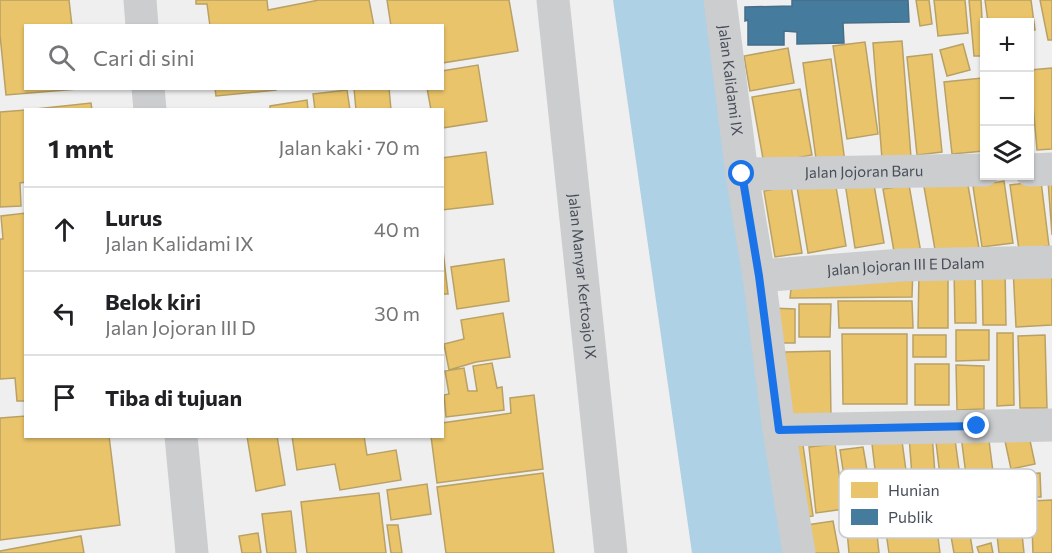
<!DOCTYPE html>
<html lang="id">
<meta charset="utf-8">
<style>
:root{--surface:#fff;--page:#f2f2f2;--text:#202124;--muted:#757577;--line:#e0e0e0}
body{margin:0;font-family:Commissioner,sans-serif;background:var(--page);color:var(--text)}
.controls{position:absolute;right:18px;top:18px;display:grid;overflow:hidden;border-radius:0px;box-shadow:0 2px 4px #0004}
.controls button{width:54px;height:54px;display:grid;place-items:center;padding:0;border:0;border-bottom:2px solid var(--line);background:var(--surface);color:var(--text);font:30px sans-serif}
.stop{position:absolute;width:18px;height:18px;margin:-14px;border:4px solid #1a73e8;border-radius:50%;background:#fff}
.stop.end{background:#1a73e8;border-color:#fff;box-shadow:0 2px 6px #0008}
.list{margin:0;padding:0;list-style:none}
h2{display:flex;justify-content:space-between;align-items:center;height:78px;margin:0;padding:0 24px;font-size:26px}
h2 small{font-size:20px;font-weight:400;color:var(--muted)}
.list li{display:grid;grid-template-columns:39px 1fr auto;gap:18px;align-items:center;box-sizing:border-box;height:84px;padding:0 24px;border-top:2px solid var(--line)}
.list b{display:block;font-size:22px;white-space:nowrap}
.list p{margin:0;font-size:20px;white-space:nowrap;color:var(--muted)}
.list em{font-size:20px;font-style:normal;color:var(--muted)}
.icon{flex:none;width:33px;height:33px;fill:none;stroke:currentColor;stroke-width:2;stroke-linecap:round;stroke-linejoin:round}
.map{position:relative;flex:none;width:1052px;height:553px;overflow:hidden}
.search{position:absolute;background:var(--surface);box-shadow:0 2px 4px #0004;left:24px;top:24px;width:420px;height:66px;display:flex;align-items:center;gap:15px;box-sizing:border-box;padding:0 21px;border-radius:0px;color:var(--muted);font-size:22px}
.panel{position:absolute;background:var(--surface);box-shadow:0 2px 4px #0004;left:24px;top:108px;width:420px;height:330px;border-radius:0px}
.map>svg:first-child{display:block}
</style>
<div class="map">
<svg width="1052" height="553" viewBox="0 0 1052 553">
<rect width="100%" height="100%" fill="#efefef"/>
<path fill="#aed1e6" d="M613 0H712L788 553H692Z"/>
<path fill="#e9c46a" stroke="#b9a165" stroke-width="1.5" d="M0 0H69L72 26H26V88L78 89 6 95 0 35Z
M196 0H267L268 10 319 0H369L374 26H210L207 4H196Z
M387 0H509L518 51 442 63V26H391Z
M916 0H929L932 24 920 26Z
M934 0H965L968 33 938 36Z
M969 0H981L984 56H974Z
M985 0H1031L1035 30 1030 31V22H988Z
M1040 0H1052V40H1048Z
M902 41 911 157 882 159 873 43Z
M865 42 878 134 847 139 833 46Z
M963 44 970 70 947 76 940 50Z
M788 48 794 83 750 91 744 56Z
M932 54 942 152 917 155 907 57Z
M831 59 845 162 817 166 803 63Z
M478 65 487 121 442 128V110H431L427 88H442V71Z
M1052 68V149L1037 150 1030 70Z
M982 78 984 100V151L952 154 944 82Z
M215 88H276V90L216 96Z
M354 88H389L391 110H356Z
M800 89 812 155 764 164 752 97Z
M347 90 350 110H315L313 94Z
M307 100 308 110H270V106Z
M91 103 92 110H26Z
M26 110V182L20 183 21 206 0 207V112Z
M486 152 493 204 442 210V158Z
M966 174 980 254 937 261 923 181Z
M834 175 846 246 808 253 796 181Z
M873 179 884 243 855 248 845 183Z
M1052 180V235L1048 181Z
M1004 181 1013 243 982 247 973 186Z
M1041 181 1049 246 1019 250 1010 185Z
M909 185 921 253 895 257 883 189Z
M791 186 802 253 775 257 764 191Z
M26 213V401H17L15 378 0 379V239H3L1 216Z
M442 242 448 294H442Z
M504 259 509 301 457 309 451 267Z
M1052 266V325L1016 327 1013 268Z
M913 267 912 297 790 298 792 280Z
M982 267 1005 268 1006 325H983Z
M954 269H975L976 323H955Z
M919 270H948V328H918Z
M838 301H912L913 328H839Z
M799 304H831L830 337H799Z
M770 308 795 309V343H770Z
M503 313 510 357 476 362 449 370 444 344 464 339 461 320Z
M956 330H989V360L956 361Z
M997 333H1013L1014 405 997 406Z
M842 334H907V404H843Z
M913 335H946V357H913Z
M1045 335 1047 408H1020L1018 336Z
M830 351 831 418 786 419 785 352Z
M492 363 497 388 502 387 504 410 446 417 444 395 449 394 445 371 464 368 468 391H477L473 366Z
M915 364H949V405H915Z
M956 365 984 366V409L957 410Z
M534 395 543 469 437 483 431 436H442V423L511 413 510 398Z
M26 416V436H109L120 525 0 540V418Z
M954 432 963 499 943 501 935 434Z
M988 433 997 503 970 506 961 436Z
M932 434 937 501 914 503 909 436Z
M247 436H277L285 485 256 491Z
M292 436H364L367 455 396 450 401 480 340 490 335 464 297 470Z
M1029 436 1035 464 1011 469 1005 441Z
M902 441 910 500 879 504 872 444Z
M835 444 844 509 816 513 809 447Z
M803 445 813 516 796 519 786 447Z
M863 447 873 505 849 509 840 450Z
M543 473 554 553H446L437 487Z
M1040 473 1041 497H1014L1013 474Z
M427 484 431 514 391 520 387 490Z
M379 493 386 553H307L301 502Z
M1052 500V553H1033L1031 501Z
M1019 505 1024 553H999L994 508Z
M934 506 940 553H889L883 512Z
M291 511 296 553H267L262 514Z
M966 511 973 553H954L947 514Z
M875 516 879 553H849L846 519Z
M833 521 839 553H805L800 526Z
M387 525H398L402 553H391Z
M258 533 261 553H242L239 536Z
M81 536 84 553H0V551Z
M991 543 993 553H979L977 547Z"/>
<path fill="#457b9d" stroke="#466e89" stroke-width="1.5" d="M792 0H908L909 22 843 23 844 43 797 44V32L784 31V45H748V20L745 21V7L792 6Z"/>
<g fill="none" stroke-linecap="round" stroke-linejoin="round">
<g stroke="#cbcdcf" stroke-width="33">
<path d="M140 0 142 26"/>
<path id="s1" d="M553 0 611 553"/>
<path id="s2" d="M720 0 742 174 759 276 779 430 799 553"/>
<path d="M148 88 150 110"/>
<path d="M1030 170 1052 169"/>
<path id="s3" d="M742 174 984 170"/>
<path id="s4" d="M759 276 902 265 1052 262"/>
<path d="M779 430 1052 425"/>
<path d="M181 436 192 553"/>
</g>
</g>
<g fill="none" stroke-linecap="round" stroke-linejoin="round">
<path stroke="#1a73e8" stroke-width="8" d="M742 174 759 276 779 430 977 426"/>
</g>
<g text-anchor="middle" stroke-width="6" stroke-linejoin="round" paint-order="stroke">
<g font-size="15" fill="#484e59" stroke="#fff">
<text dy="5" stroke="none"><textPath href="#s2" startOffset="81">Jalan Kalidami IX</textPath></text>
<text dy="5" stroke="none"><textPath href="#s3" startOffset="122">Jalan Jojoran Baru</textPath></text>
<text dy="5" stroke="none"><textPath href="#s4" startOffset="147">Jalan Jojoran III E Dalam</textPath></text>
<text dy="5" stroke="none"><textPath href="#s1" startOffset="278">Jalan Manyar Kertoajo IX</textPath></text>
</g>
</g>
<rect x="839" y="469" width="198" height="69" rx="9" fill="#fff" stroke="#c8cacd" stroke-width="1.5"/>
<rect x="851" y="482" width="27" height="16" fill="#e9c46a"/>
<rect x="851" y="509" width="27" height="16" fill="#457b9d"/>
<g font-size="16" fill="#484e59">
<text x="888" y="496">Hunian</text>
<text x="888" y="523">Publik</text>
</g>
</svg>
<div class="controls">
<button>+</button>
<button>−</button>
<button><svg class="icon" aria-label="layers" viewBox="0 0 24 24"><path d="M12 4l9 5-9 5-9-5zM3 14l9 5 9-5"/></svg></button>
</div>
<div class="stop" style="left:742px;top:174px"></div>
<div class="stop end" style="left:977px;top:426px"></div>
<div class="search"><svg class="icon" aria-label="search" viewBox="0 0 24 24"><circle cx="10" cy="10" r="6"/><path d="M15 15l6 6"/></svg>Cari di sini</div>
<section class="panel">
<h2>1 mnt<small>Jalan kaki · 70 m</small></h2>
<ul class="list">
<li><svg class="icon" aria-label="ahead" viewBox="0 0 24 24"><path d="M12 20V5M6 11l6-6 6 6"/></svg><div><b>Lurus</b><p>Jalan Kalidami IX</p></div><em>40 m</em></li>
<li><svg class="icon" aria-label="left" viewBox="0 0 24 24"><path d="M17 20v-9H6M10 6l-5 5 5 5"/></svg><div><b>Belok kiri</b><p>Jalan Jojoran III D</p></div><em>30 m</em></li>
<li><svg class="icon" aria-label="arrive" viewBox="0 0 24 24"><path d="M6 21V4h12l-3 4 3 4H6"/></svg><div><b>Tiba di tujuan</b></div></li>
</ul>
</section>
</div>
